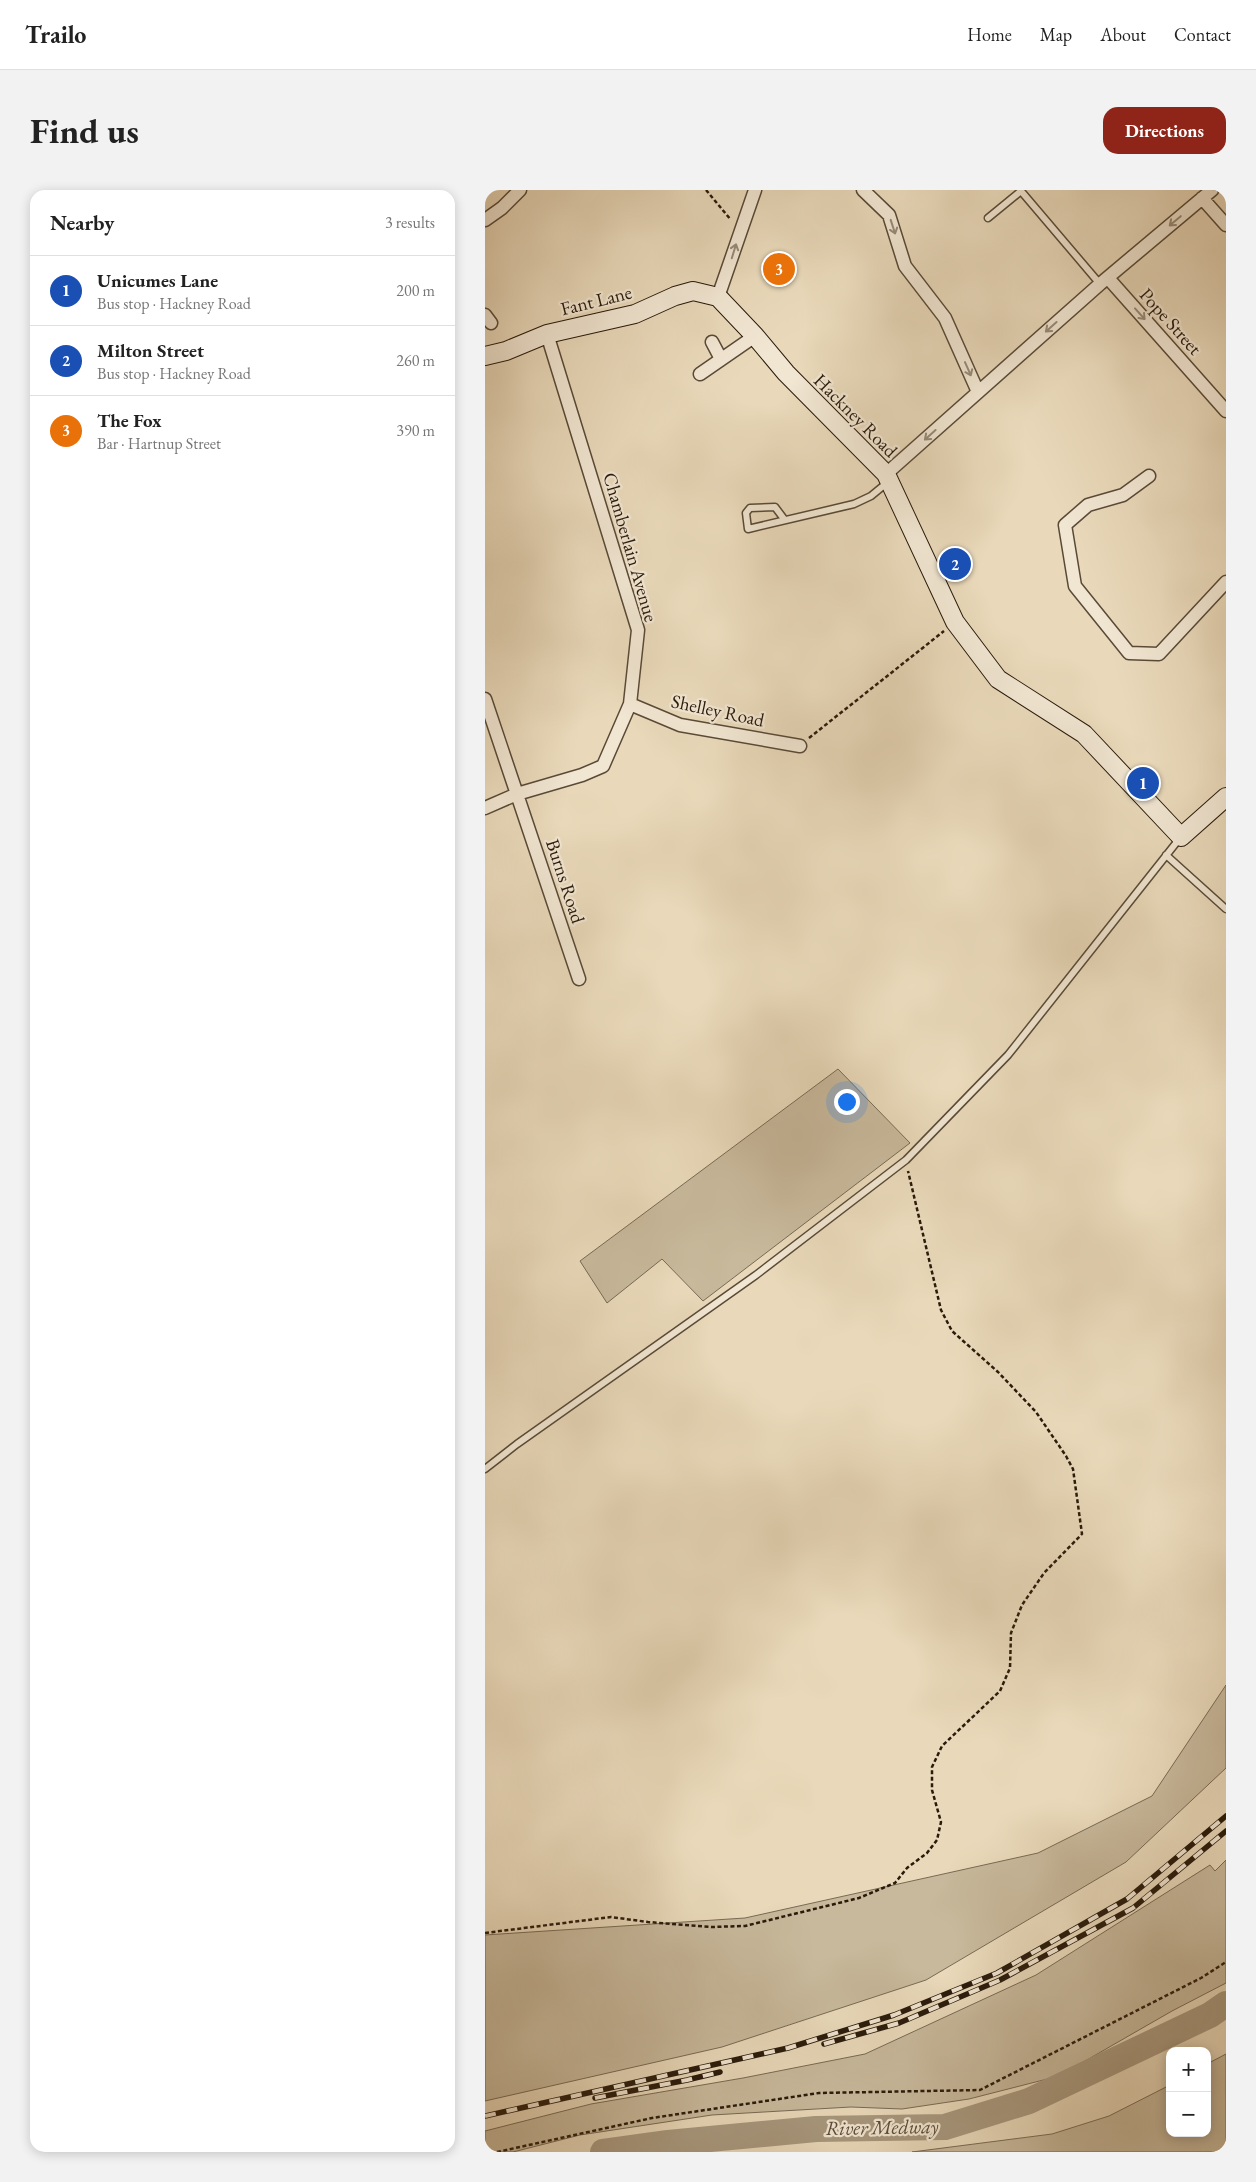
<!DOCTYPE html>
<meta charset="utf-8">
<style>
:root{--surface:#fff;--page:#f2f2f2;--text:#222;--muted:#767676;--line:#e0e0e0;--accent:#8f2418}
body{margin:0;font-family:"EB Garamond",serif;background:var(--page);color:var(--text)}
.controls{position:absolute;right:15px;bottom:15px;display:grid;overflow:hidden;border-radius:10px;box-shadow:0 2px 12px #0003}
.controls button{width:45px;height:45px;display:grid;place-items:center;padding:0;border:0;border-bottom:1px solid var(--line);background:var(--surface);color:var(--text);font:25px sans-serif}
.you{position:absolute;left:361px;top:911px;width:18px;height:18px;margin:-12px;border:4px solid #fff;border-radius:50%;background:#1a73e8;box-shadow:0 0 0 8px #1a73e833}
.badge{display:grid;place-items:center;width:32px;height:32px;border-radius:50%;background:var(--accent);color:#fff;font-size:16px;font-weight:700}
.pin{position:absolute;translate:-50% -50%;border:2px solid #fff;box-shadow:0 1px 5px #0006}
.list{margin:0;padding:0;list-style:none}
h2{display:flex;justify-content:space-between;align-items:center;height:65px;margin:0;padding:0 20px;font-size:21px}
h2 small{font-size:16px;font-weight:400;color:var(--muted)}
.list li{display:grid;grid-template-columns:32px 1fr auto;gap:15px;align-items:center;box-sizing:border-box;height:70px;padding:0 20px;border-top:1px solid var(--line)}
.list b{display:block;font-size:19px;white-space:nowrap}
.list p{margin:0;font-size:16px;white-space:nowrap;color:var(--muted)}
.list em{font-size:16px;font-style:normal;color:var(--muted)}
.map{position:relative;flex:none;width:741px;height:1962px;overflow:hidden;border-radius:15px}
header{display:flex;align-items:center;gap:30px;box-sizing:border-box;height:70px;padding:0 25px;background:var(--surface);border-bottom:1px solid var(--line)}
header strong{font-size:24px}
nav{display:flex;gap:28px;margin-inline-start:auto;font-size:18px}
.intro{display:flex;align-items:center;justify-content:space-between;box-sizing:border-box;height:120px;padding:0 30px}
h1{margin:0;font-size:35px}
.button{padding:12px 22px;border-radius:15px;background:var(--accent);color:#fff;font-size:18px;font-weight:700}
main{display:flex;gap:30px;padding:0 30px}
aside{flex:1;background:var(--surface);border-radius:15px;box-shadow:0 2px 12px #0003}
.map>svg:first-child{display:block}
</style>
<header>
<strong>Trailo</strong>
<nav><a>Home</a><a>Map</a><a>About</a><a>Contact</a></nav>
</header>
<div class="intro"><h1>Find us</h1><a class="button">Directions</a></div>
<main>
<aside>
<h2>Nearby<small>3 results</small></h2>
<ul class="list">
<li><span class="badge" style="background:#1a4fb4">1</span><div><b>Unicumes Lane</b><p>Bus stop · Hackney Road</p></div><em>200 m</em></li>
<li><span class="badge" style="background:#1a4fb4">2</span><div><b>Milton Street</b><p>Bus stop · Hackney Road</p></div><em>260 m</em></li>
<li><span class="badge" style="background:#e8710a">3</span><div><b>The Fox</b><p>Bar · Hartnup Street</p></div><em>390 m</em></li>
</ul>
</aside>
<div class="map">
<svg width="741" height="1962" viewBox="0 0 741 1962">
<rect width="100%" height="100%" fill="#e9d9ba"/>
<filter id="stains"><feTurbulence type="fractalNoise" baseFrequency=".004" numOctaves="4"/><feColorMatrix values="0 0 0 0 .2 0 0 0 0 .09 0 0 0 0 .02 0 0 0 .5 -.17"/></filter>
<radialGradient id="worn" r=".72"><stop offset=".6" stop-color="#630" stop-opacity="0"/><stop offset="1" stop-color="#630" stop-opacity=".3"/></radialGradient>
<path fill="#c8b99c" stroke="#786a54" d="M353 879 425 953 218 1111 177 1069 122 1113 95 1071Z
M741 1495V1578L641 1672 441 1790 237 1857 0 1911V1745L260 1728 553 1663 667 1606Z
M741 1670V1793L687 1821 574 1886 484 1909 417 1919 366 1917 227 1925 95 1945 28 1962H0V1941L106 1914 258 1888 380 1864 551 1785 725 1675 730 1681Z
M741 1864V1962H427L567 1944 624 1926 685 1895V1943H722V1874Z"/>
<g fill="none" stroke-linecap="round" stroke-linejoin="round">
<path stroke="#a8987e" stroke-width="26" d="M118 1962 183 1953 331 1939 460 1937 544 1911 725 1825 741 1814"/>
<g stroke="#594a37" stroke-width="9">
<path id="lane" d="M503 28 536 1 615 94
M299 329 290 317 265 318 261 323 263 339 369 314 386 306 403 292
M681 665 741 719
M0 1279 32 1254 271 1085 421 970 523 865 695 648"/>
</g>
<g stroke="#594a37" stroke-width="15">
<path id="street" d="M378 0 404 25 420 76 460 128 493 202
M717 8 741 35
M0 30 17 18 35 0
M623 88 741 221
M233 107 270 0
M0 125 6 133
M227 152 236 169
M215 184 270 146
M401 284 615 94 727 0
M664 286 638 305 603 315 580 335 590 396 644 463 674 464 741 392
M0 509 94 789
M145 514 195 535 315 556
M0 618 32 604 97 585 118 576 145 514 153 440 62 144"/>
</g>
<g stroke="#291a0b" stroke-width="20">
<path id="secondary" d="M0 166 21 161 62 144 150 124 190 106 208 101 233 107 270 146 301 183 401 284 470 432 513 489 599 544 696 647 741 607"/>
</g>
<path stroke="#291a0b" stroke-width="2.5" stroke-dasharray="4 2.5" stroke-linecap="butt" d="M221 0 246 30
M324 548 459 441
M0 1743 126 1727 163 1732 226 1737 260 1736 374 1708 410 1693 422 1678 442 1663 452 1650 456 1632 447 1600V1577L457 1556 515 1501 525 1478 526 1443 537 1415 559 1383 597 1344 588 1279 581 1266 551 1222 513 1182 467 1141 456 1120 423 981
M12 1962 167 1928 334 1903 495 1900 716 1788 741 1772"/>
<use href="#lane" stroke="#f1e6d2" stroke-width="6"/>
<use href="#street" stroke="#f1e6d2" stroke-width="12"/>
<use href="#secondary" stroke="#f1e6d2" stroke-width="18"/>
<g stroke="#291a0b" stroke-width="5.5">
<path id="rail" d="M339 1854 414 1833 515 1790 648 1718 741 1641
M110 1908 202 1890 235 1882
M0 1926 303 1858 409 1825 512 1783 642 1709 741 1626"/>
</g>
<use href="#rail" stroke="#f1e6d2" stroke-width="4" stroke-dasharray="11" stroke-linecap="butt"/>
</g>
<defs><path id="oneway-shaft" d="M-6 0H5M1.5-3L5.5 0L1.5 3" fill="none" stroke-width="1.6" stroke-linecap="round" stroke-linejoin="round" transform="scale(1.25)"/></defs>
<g stroke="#978a78">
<use href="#oneway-shaft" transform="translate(690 31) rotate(140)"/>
<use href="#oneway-shaft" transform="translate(408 37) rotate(72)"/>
<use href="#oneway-shaft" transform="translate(249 61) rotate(-73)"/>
<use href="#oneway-shaft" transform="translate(655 124) rotate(48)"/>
<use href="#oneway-shaft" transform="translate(566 137) rotate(138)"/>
<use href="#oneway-shaft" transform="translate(483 179) rotate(66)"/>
<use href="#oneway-shaft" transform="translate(445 245) rotate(138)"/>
</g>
<g text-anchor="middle" stroke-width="4.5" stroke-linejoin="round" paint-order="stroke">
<g font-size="19" fill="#291a0b" stroke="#f1e6d2">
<text transform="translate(111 110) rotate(-14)" y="7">Fant Lane</text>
<text transform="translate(686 131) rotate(48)" y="7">Pope Street</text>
<text transform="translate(371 225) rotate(45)" y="7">Hackney Road</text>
<text transform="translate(146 357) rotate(74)" y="7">Chamberlain Avenue</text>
<text transform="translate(233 520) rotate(12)" y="7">Shelley Road</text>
<text transform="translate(81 691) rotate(72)" y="7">Burns Road</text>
</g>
<g font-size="20" font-style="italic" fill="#5c4c39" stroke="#f1e6d2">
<text transform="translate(397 1937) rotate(-1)" y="7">River Medway</text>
</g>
</g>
<rect width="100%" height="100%" filter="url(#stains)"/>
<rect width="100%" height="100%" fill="url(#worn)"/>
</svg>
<div class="controls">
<button>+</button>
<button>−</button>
</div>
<div class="you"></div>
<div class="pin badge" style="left:658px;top:593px;background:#1a4fb4">1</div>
<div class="pin badge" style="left:470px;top:374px;background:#1a4fb4">2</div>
<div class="pin badge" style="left:294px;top:79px;background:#e8710a">3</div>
</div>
</main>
